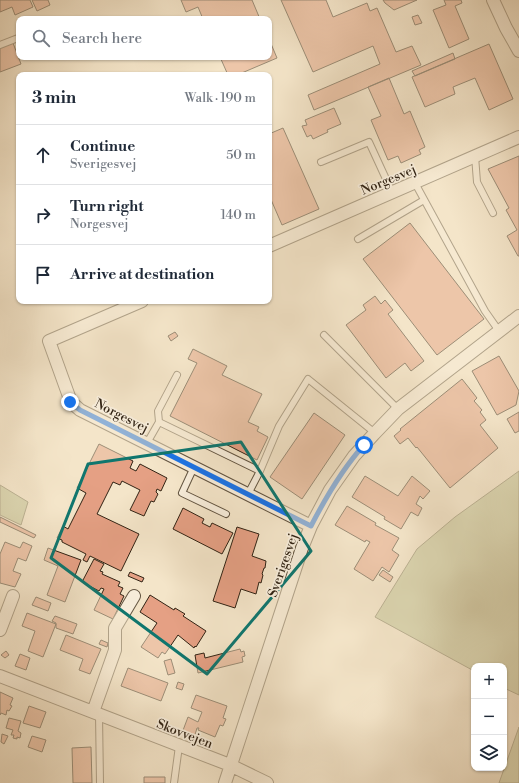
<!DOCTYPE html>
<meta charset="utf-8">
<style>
:root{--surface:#fff;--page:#f2f2f3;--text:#1f2937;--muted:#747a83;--line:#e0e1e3}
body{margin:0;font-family:"Libre Bodoni",serif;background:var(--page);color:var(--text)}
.controls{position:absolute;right:12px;bottom:12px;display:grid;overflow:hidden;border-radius:8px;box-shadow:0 1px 3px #0004}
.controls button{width:36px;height:36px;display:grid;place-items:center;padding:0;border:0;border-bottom:1px solid var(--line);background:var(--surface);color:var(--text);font:20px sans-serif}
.stop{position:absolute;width:12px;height:12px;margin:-9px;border:3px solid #1a73e8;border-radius:50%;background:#fff}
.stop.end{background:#1a73e8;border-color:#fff;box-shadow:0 1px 4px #0008}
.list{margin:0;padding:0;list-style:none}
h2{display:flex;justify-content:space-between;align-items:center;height:52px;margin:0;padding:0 16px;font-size:17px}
h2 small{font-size:13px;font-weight:400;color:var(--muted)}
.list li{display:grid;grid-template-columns:26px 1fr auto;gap:12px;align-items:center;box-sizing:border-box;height:60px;padding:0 16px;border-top:1px solid var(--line)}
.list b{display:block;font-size:15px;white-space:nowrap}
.list p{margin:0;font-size:13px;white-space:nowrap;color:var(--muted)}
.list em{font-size:13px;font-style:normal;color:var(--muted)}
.icon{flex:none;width:22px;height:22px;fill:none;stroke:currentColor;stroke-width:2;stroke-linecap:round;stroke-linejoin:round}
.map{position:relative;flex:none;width:519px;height:783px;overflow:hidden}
.search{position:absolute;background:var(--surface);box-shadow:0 1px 3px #0004;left:16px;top:16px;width:256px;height:44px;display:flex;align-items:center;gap:10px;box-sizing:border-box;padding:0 14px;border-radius:8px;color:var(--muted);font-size:15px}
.panel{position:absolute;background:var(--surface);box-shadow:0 1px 3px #0004;left:16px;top:72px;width:256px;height:232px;border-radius:8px}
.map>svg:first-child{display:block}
</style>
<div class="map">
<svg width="519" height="783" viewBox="0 0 519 783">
<rect width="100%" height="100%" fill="#f4e5c9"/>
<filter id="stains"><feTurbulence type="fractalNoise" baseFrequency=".005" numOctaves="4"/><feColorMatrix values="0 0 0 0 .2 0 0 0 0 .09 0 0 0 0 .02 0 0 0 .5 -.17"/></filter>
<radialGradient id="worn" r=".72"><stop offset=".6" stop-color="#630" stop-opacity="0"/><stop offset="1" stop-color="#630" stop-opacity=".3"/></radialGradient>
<path fill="#bec394" stroke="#787354" d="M519 471V695L504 688V666H474V671L375 617 417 549 455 517Z
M0 485 28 502 21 525 0 515Z
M519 727V783H499Z"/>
<path fill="#e5a084" stroke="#312314" d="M0 0H30L33 7 15 15 12 7 0 12Z
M32 0H48L50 5 37 11Z
M181 0H252L260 19H203L198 7 186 12Z
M281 0H326L333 17 367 3 370 11 377 8 396 52 412 46 421 65 314 110 308 95 380 64 373 46 313 72Z
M383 0H417L394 10 385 3Z
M444 0H461L462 3 455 6 469 39 449 48 433 10 446 5Z
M418 15 422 23 415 25 412 17Z
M269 39 277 58 237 75H228L220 57H269Z
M13 43 21 64 0 72V48Z
M489 44 513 99 489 110 475 78 453 87 455 94 425 107 412 77Z
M453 53 455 59 415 76 412 71Z
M389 78 404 114 410 111 425 147 419 150 421 154 401 163 398 156 388 160 371 120 381 116 368 87Z
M334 108 341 124 327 130 328 132 313 139 311 135 307 137 302 126 307 125 305 120Z
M283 128 319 209 282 225 269 195V134Z
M519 156V256H518L507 236 517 230 506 210 509 208 488 169Z
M410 223 484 319 437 355 363 259Z
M375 296 381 304 385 300 393 310 388 314 424 361 411 371 405 363 386 378 346 325 366 310 363 305Z
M175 332 178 336 171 341 168 336Z
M193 349 227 366 222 375 262 394 248 422 259 427 257 431 268 437 257 460 170 416 197 363 188 359Z
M499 356 519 391 516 405 497 415 472 371Z
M462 379 477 398 474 401 482 410 480 412 486 420 480 425 498 448 450 488 417 447 416 448 408 438 400 444 394 436 401 430 400 429Z
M519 412V431L515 433 507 419Z
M314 413 345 435 302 499 270 477Z
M99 444 133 461 130 468 136 471 140 464 167 478 161 491 157 489 156 492 158 494 154 502 151 501 144 516 130 510 140 490 122 481 120 485 113 482 97 514 139 534 121 571 90 556 87 562 83 560 86 554 62 542V540L57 538 63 526 68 529 86 493 77 488Z
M365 476 398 496 412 476 430 491 423 499 420 496 416 504 422 508 418 516 411 512 401 529 384 519 385 517 352 497Z
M347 506 376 523 375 525 379 527 399 538 392 550 399 555 389 572 382 567 373 581 354 569 370 542 366 540 365 542 335 525Z
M183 508 204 519 202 523 210 527 212 523 233 533 222 554 173 529Z
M0 517 36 535 34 538 0 522Z
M237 527 259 534 252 556 266 561 265 568H264L262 574 263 575 261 583 259 582 256 594 241 589 235 608 213 601Z
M5 542 20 548 23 542 32 546 26 561 18 558 13 571 21 574 15 587 0 583V554Z
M48 548 81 560 65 602 47 595 58 566 44 560Z
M94 559 104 564 100 571 103 572 102 574 120 582 118 586 123 588 120 594 124 596 113 619 94 610 104 589 101 588 99 591 82 582Z
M383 570 393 577 390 582 379 575Z
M130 572 144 578 142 582 128 576Z
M150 595 174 610 175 608 185 614 183 616 206 631 196 647 195 646 194 648 178 635 165 654 162 652 158 658 141 647 157 623 140 612Z
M36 597 51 603 48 611 32 605Z
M27 613 56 624 43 657 28 651 35 631 22 626Z
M55 616 77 624 73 634 56 628V623L52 621Z
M66 635 101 649 90 674 79 670 83 659 60 650Z
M101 640 108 643 107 647 99 644Z
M240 649 241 652 244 651 245 656 242 657 243 662 198 673 195 655 204 653 205 658Z
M6 651 9 655 5 658 1 655Z
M20 654 30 658 26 670 15 666Z
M171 659 175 673 168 675 164 661Z
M128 668 168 683 161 701 121 686Z
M178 682 184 684 182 690 176 688Z
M0 692 13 698 10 705 12 706 9 711 7 710 6 715 1 713 0 715Z
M196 695 227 706 223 718 226 719 223 726 220 725 215 737 198 730 199 728H197L194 738 182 733 188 717 198 722 202 712 191 708Z
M29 706 46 712 40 728 23 723Z
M9 718 21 721 18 731 21 733 20 738 17 737V739L13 738 14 735H11L13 730 6 728Z
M2 734 8 736 4 744 1 742Z
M32 736 46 740 42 752 28 747Z
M91 747 92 783H73L72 748Z
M144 777H165V783H144Z"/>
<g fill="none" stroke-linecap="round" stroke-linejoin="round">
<g stroke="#625441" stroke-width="8">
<path id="service" d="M0 45 18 38
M475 156 477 182 493 213
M321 162 369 142 392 192
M415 183 485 311 499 331
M358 239 424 200
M324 335 398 409
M159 422 158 411 177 375
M147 443 159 422 260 471
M194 467 182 493 226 514
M248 494 260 471 279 426 308 379 375 433
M99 714 100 783
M174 783 179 746"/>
</g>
<g stroke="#625441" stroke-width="14">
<path id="minor" d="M493 0 506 28 519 51
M269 246 519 137
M142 301 49 341 71 402 80 410 311 526
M0 630 13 596
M0 676 230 765 267 783
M93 712 115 650V628L134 596
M225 783 302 548 311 526 330 490 354 456 374 434 398 409 519 316"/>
</g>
<use href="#service" stroke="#f8eedc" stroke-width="6"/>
<use href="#minor" stroke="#f8eedc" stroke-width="12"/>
</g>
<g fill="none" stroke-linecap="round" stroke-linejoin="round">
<path stroke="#1a73e8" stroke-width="5" d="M70 402 80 410 311 526C326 497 342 469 364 445"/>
</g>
<path d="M0 0H519V783H0ZM241 442 311 551 207 674 51 558 88 464Z" fill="#f4e5c9" fill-opacity=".55" fill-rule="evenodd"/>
<path fill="none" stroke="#0f766e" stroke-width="3" stroke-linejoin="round" d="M241 442 311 551 207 674 51 558 88 464Z"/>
<g text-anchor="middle" stroke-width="3.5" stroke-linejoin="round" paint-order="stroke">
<g font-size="13" fill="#312314" stroke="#f8eedc">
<text transform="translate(388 179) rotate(-23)" y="5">Norgesvej</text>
<text transform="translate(122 415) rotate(27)" y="5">Norgesvej</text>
<text transform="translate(282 565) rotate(-71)" y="5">Sverigesvej</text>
<text transform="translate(185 733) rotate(21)" y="5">Skovvejen</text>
</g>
</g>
<rect width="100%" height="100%" filter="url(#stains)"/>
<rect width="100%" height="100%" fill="url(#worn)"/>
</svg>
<div class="controls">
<button>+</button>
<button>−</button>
<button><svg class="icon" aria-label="layers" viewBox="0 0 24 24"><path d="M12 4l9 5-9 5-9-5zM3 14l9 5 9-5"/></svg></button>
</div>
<div class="stop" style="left:364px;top:445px"></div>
<div class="stop end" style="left:70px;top:402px"></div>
<div class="search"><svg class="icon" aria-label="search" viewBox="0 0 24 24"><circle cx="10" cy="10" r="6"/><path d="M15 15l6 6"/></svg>Search here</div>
<section class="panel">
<h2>3 min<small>Walk · 190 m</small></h2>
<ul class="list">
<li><svg class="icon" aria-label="ahead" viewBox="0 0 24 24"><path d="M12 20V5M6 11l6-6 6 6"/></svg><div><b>Continue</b><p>Sverigesvej</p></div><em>50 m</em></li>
<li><svg class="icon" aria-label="right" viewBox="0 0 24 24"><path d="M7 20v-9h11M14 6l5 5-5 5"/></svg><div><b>Turn right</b><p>Norgesvej</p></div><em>140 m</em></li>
<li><svg class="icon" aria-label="arrive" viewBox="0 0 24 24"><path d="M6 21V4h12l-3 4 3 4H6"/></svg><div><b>Arrive at destination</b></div></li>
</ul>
</section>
</div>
